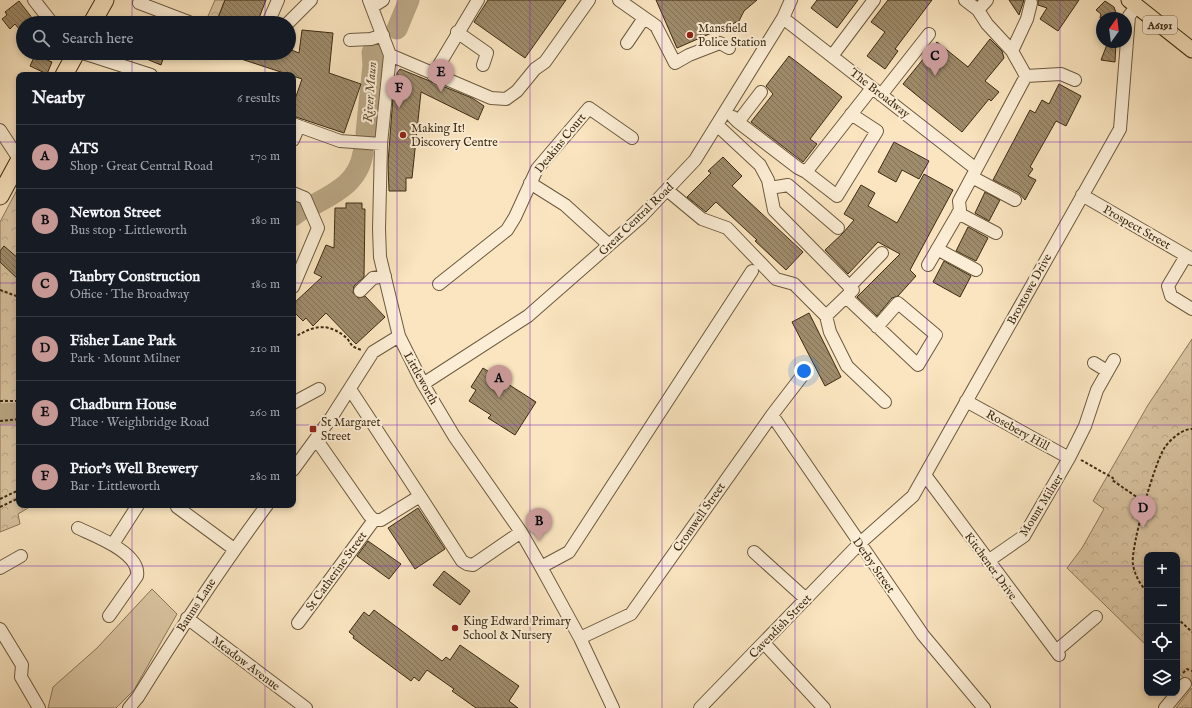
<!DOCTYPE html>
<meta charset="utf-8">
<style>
:root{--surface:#171b24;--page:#242831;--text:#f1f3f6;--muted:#9ea1a6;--line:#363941;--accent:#c59692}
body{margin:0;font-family:"IM FELL English",serif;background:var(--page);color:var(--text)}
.controls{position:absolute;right:12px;bottom:12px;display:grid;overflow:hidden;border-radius:8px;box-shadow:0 2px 6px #0003}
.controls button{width:36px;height:36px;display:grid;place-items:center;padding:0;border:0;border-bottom:1px solid var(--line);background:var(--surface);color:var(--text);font:20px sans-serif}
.compass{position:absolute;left:1096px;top:12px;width:36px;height:36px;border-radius:50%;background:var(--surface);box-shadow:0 2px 6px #0003;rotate:14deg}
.you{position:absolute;left:804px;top:371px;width:14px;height:14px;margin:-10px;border:3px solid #fff;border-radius:50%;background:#1a73e8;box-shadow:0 0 0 6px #1a73e833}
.badge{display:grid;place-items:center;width:26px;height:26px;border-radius:50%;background:var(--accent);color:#111;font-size:13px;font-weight:700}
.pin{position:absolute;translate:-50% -33px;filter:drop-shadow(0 1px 2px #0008)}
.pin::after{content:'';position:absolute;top:21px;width:14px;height:12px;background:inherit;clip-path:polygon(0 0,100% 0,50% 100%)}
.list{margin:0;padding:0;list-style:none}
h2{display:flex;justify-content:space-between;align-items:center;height:52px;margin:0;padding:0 16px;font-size:17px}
h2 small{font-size:13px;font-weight:400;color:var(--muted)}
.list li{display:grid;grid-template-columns:26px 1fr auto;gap:12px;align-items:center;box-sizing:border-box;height:64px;padding:0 16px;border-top:1px solid var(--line)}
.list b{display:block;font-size:15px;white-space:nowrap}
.list p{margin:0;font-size:13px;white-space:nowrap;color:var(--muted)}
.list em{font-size:13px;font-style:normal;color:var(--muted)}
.icon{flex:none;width:22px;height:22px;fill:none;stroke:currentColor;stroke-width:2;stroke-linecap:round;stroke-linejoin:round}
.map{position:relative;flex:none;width:1192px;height:708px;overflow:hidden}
.search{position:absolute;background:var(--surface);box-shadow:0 2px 6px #0003;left:16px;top:16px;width:280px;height:44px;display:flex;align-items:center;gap:10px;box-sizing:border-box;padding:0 14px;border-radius:22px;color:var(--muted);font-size:15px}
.panel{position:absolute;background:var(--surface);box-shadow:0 2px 6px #0003;left:16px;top:72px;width:280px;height:436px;border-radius:8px}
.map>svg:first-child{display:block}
</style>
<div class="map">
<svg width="1192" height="708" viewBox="0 0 1192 708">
<defs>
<pattern id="forest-crowns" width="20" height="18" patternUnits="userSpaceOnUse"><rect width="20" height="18" fill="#dac5a2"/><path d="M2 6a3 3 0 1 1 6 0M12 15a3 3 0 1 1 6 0" fill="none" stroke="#bca98a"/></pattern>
<pattern id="building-back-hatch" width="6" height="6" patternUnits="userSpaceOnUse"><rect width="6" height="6" fill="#9f8c6c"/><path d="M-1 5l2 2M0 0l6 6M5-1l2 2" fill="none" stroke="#837357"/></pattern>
</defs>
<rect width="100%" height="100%" fill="#fae5c0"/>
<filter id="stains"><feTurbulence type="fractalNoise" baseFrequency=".005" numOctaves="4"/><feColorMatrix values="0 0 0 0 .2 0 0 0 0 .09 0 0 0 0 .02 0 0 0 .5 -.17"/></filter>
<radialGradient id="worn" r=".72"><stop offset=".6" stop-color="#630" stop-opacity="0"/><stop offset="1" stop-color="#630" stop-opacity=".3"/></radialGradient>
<path fill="#dac5a2" stroke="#8c785a" d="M152 589 177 614 134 690 116 708H48L53 687 97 648Z"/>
<path fill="url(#forest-crowns)" stroke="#8c785a" d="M215 0H225L218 17 220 18 218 23H205Z
M19 186V505H33L18 514 20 524 0 532V222Z
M1192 339V685L1177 672V555H1147V646L1067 568 1082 548 1104 509 1093 501 1148 405Z
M1192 688V708H1176L1191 689Z"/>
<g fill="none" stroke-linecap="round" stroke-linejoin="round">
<path stroke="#baa685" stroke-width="21" d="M397 29 409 0
M366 133 373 65 372 52
M315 204C337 192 359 181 363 153
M293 216 300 211
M0 414 19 413"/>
</g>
<path fill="url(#building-back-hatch)" stroke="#3d2b12" d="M225 0H266L257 23H232L218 18Z
M488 0H566L525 58 474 22Z
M656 0H757L744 11 739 21 677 48Z
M817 0H858L837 28 811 8Z
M888 0H932L895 49 898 51 885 69 867 56 885 32 871 22Z
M1009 0H1024L1019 15Z
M1038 0H1079L1058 31 1040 19 1047 8 1038 5Z
M19 1 36 23H23V34L15 24 10 29 2 19 7 15 5 12Z
M1105 1 1114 7 1118 18H1100L1101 14 1096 10Z
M302 30 333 33 329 73 361 84 344 133 293 116V105L302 79 229 55V53H289V49L299 53Z
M990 39 1002 51 1004 58 985 81 999 92 991 101 989 99 962 132 903 84 937 42 968 67Z
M1108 42H1116L1115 62 1101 60Z
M132 53H165L161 65Z
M35 55 52 62 47 74 30 66Z
M789 56 842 97 810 139 817 144 803 162 751 122 773 94 766 86Z
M400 69 472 98 484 106 478 120 421 92 412 178H406V191H389L388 163 393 97H395L397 73Z
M1059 84 1081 96 1066 126 1056 121 1030 167 1033 169 1028 176 1036 180 1025 200 1019 193 993 180 1030 110 1035 113 1042 100 1049 104Z
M894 142 929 161 919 179 902 170 896 182 878 172Z
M723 157 742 176 732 186 803 252 786 270 755 241 757 240 716 202 706 212 687 197 711 173 708 171Z
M924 174 953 190 910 270 916 276 898 296 892 298 877 316 857 297 900 254 878 242 848 274 825 250 843 233 854 220 844 214 861 185 875 193 868 206 897 223Z
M985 192 1000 200 989 221 975 213Z
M346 203H362V209H365L364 277 354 286 353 293 358 298 365 296 385 317 356 344 326 313 313 326 306 318 303 321 293 311V304L322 277 314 273 326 245 334 248 335 208H346Z
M968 227 988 238 976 261 956 251Z
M4 246 19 259V280L0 262V251Z
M944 261 971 276 960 297 933 282Z
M809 313 841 377 825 386 792 322Z
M483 368 536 402 515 435 488 418 491 415 469 401 476 390 471 387Z
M418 508 445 549 415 569 388 528Z
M368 541 401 564 389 579 357 556Z
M444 571 470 591 460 605 433 585Z
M374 610 442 661 446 657 450 660 460 645 519 686 509 701 518 708H476L452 691 454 689 427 670 419 681 414 677 411 681 353 638 354 636 349 632 364 612 369 616Z"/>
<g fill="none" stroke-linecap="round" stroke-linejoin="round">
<g stroke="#6c5a3e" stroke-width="14">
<path id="minor" d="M34 0 52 23
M369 0 390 55 381 144 379 229 380 257 399 336 423 384 454 436 521 532 541 567 580 638 613 708
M619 0 656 26 675 63 689 55 720 43 729 48
M965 0 978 10 987 24 1012 51 1026 76 1061 74 1075 80
M139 3 189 22
M372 7 383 0
M978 10 987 0
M783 18 976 169
M268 23 278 0
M288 23 311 0
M457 32 487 53 483 65
M350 40 371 39 383 35
M627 43 644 18
M1012 51 1027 19 1031 3
M83 53 151 75
M390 55 491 98 506 99 517 91 535 69 545 62 589 0
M832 56 874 0
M433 75 478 0
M881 95 929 34
M851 114 877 131 837 196 806 172 872 88
M733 117 738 122 761 92
M738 122 798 168 806 172
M293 124 340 141 381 144
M0 130 19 159
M293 140 299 126
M972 177 1015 200
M530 183 565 205 609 245
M770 188 788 185 838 228
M667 190 702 219 727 228 776 279 794 284 826 316 853 290 774 210 768 180 760 165 717 125
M293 193 305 198 318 228 293 287
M1082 195 1192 259
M958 213 996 233
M937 249 976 270
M1186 256 1168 286 1171 296 1192 309
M928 265 960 210 959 201 1026 76
M439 284 507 230 515 217 537 169 589 108 632 138
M849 287 882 253
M360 291 373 278 385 276
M846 297 918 365 936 335 898 303 877 327
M826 316 830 332 847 366 885 402
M1094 363 1107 371
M423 384 528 316 641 217 695 160 783 18 791 0
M350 389 420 496
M966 401 1069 458
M293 403 319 389
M772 415 923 635 984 708
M316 439 369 515 374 520
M293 470 331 418 373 352 399 336
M925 475 1059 655
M177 507 234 549
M374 520H381L420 496 462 561 467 564 473 565 521 532
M78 528C95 536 141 553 137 576L109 616
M113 544 138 505
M754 552 806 599
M988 561 1024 536 1069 458 1085 426 1097 390 1114 360
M541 567 569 552 752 271
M0 568 21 556
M187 618 306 708
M298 623 374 520
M0 629 22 665 21 677 39 708
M580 638 631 614 772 415 802 376
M764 643 824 708
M1056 651 1096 617
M129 708 138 697C179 631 221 567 267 505
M700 708 859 544 913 496 1120 129 1129 16 1136 7
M1165 708 1185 684"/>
</g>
<g stroke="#3d2b12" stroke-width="17">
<path id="major" d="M1129 0 1192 50"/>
</g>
<g stroke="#3d2b12" stroke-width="19">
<path id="highway" d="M92 23 105 0
M64 75 76 53
M0 196 19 161"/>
</g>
<path stroke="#3d2b12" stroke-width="2" stroke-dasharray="3 2" stroke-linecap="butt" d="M0 290 19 297
M293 338C310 328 324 321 343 335 353 342 347 346 362 350
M0 401H19
M0 421 19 419
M1081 460 1113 478 1112 480 1144 502
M0 499 19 490
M0 507 19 498
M1147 591C1140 585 1135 575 1133 565 1130 548 1155 461 1165 447 1171 439 1182 429 1192 429
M1177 618 1192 632
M1183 673 1187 669 1192 671"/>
<use href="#minor" stroke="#fceed6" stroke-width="12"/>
<use href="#major" stroke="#fae5c0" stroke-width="15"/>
<use href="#highway" stroke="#fae5c0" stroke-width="17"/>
</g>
<path fill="none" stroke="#7b2cbf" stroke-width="1" stroke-opacity="0.55" d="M132 0V23M265 0V23M397 0V708M530 0V708M662 0V708M795 0V708M927 0V708M1060 0V708M132 53V75M265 53V75M0 142H19M293 142H1192M0 283H19M293 283H1192M0 425H19M293 425H1192M132 505V708M265 505V708M0 566H1147M1177 566H1192"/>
<g fill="#8f2418" stroke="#fceed6" stroke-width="1.5">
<circle cx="690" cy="35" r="4"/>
<circle cx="403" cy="135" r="4"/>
<rect x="309" y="425" width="8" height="8" rx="2"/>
<circle cx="455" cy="628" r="4"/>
</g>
<g text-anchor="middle" stroke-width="4" stroke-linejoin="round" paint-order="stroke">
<rect fill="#fceed6" stroke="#76664d" stroke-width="1" x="1143" y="16" width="34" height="18" rx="3"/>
<g font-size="11" font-weight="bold" fill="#3d2b12">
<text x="1160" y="29">A6191</text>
</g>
<g font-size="12" fill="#3d2b12" stroke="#fceed6" text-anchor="start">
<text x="698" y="32">Mansfield<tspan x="698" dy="14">Police Station</tspan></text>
<text x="411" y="132">Making It!<tspan x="411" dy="14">Discovery Centre</tspan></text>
<text x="321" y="426">St Margaret<tspan x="321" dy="14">Street</tspan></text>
<text x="463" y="625">King Edward Primary<tspan x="463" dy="14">School &amp; Nursery</tspan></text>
</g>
<g font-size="12" fill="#3d2b12" stroke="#fceed6">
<text transform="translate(880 93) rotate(38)" y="4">The Broadway</text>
<text transform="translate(560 143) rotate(-51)" y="4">Deakins Court</text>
<text transform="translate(636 219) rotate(-44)" y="4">Great Central Road</text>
<text transform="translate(1137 227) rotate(30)" y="4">Prospect Street</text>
<text transform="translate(1029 289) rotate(-61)" y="4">Broxtowe Drive</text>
<text transform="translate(421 378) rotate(61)" y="4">Littleworth</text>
<text transform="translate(1018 430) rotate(29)" y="4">Rosebery Hill</text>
<text transform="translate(1041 505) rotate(-58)" y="4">Mount Milner</text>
<text transform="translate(699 517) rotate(-55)" y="4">Cromwell Street</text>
<text transform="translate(874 565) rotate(55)" y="4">Derby Street</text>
<text transform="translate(991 566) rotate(54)" y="4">Kitchener Drive</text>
<text transform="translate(336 571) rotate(-54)" y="4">St Catherine Street</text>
<text transform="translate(196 605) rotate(-57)" y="4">Baums Lane</text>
<text transform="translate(780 626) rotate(-46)" y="4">Cavendish Street</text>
<text transform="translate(246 663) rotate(37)" y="4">Meadow Avenue</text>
</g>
<g font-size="13" font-style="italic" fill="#625034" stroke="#fceed6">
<text transform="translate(369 92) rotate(-86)" y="5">River Maun</text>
</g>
</g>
<rect width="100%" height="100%" filter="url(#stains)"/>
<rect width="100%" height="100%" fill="url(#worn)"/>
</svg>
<div class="controls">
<button>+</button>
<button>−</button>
<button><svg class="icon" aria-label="locate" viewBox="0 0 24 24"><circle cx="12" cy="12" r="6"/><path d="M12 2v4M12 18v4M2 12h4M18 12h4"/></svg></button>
<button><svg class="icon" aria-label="layers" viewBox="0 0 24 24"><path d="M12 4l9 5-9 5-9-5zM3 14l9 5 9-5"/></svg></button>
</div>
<svg class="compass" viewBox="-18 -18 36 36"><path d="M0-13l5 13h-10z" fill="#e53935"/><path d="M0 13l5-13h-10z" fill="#9ea1a6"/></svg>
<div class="you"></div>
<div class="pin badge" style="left:499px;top:398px">A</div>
<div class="pin badge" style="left:539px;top:541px">B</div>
<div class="pin badge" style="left:935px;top:76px">C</div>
<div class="pin badge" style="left:1143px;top:528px">D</div>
<div class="pin badge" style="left:441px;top:92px">E</div>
<div class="pin badge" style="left:399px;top:108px">F</div>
<div class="search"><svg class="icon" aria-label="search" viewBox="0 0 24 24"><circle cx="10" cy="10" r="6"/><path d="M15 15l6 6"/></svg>Search here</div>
<section class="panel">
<h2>Nearby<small>6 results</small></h2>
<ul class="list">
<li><span class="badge">A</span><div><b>ATS</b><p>Shop · Great Central Road</p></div><em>170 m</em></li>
<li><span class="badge">B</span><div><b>Newton Street</b><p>Bus stop · Littleworth</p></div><em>180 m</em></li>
<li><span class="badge">C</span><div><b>Tanbry Construction</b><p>Office · The Broadway</p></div><em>180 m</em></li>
<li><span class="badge">D</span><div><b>Fisher Lane Park</b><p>Park · Mount Milner</p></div><em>210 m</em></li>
<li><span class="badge">E</span><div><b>Chadburn House</b><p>Place · Weighbridge Road</p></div><em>260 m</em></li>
<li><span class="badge">F</span><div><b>Prior's Well Brewery</b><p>Bar · Littleworth</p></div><em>280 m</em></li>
</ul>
</section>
</div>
